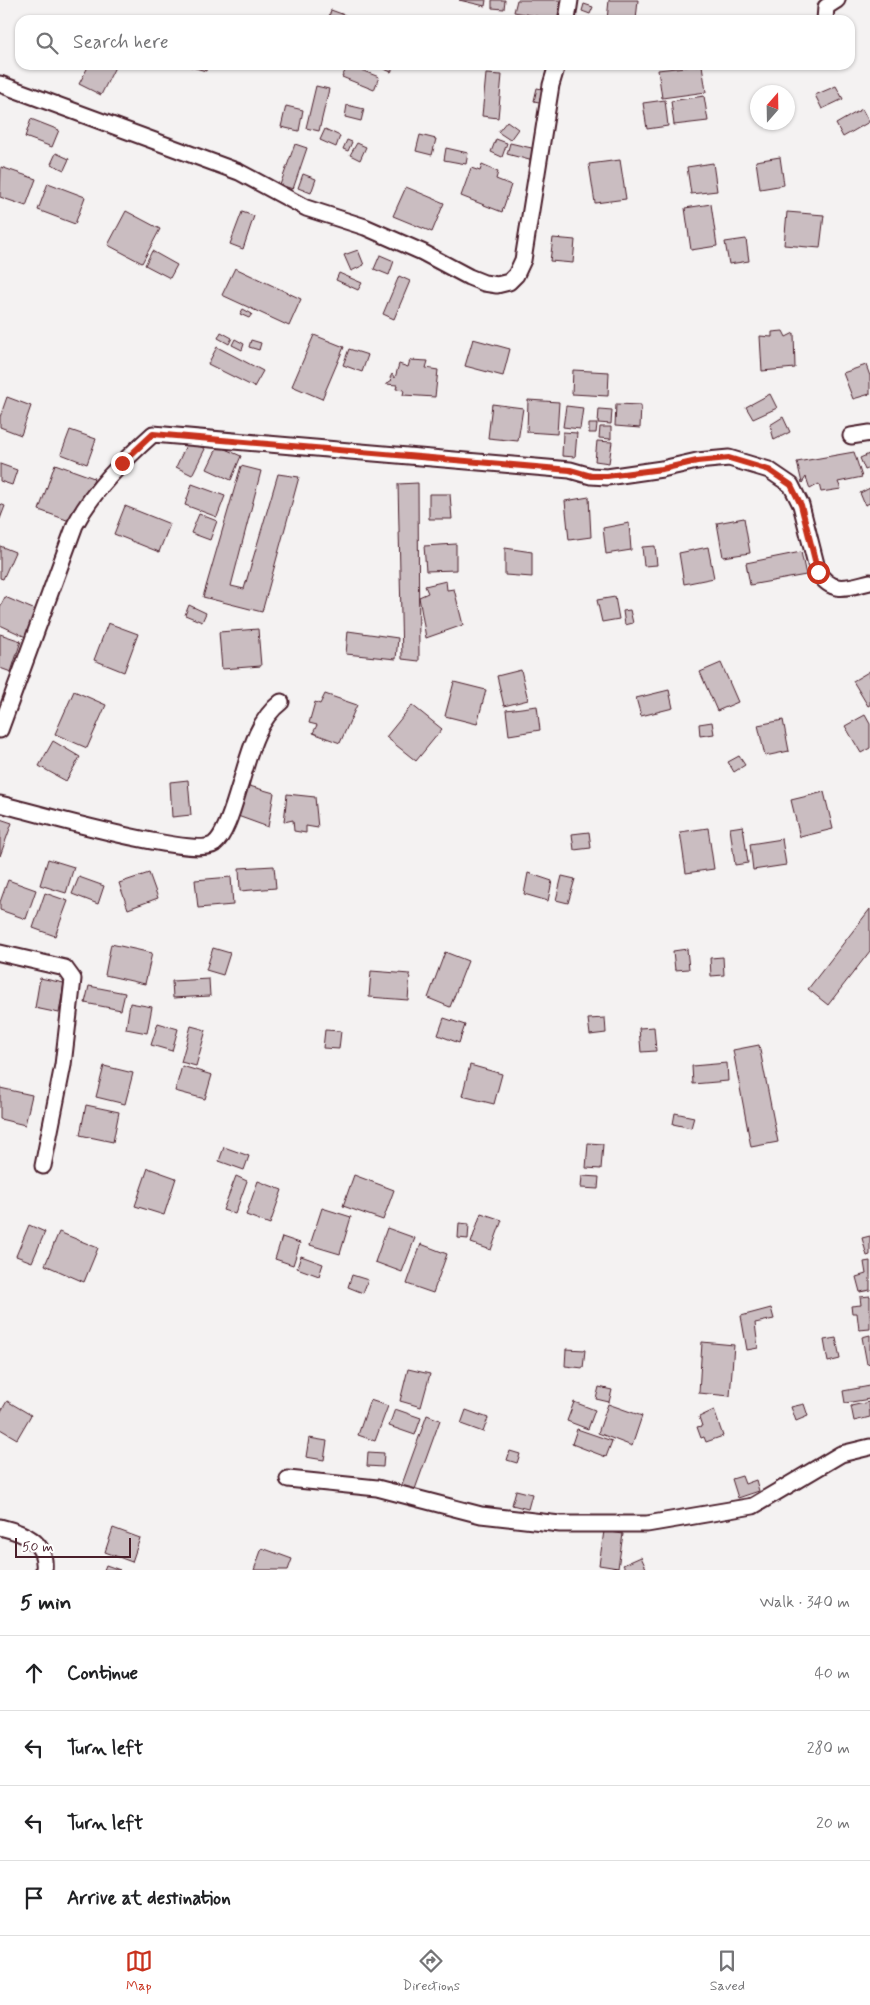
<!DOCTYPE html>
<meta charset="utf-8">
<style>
:root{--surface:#fff;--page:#f6f6f6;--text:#202124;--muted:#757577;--line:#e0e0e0;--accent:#c8321e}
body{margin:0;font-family:Mynerve,sans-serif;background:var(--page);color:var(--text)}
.compass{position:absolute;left:750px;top:85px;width:45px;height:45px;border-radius:50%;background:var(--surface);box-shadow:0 1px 4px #0004;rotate:20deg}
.scale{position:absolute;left:15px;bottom:12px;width:116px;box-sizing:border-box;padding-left:5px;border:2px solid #4a1f2b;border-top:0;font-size:14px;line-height:18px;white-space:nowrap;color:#4a1f2b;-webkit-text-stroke:4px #fff;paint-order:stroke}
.stop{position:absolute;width:15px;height:15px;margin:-11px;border:4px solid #c8321e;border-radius:50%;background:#fff}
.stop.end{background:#c8321e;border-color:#fff;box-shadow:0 1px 5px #0008}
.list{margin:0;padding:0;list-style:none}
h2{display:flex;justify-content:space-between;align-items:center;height:65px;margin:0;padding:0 20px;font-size:21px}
h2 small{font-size:16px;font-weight:400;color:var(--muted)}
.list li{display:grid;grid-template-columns:32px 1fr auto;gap:15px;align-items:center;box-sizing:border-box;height:75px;padding:0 20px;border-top:1px solid var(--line)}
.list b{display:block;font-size:19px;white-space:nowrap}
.list em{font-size:16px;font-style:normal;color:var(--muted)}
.icon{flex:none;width:28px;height:28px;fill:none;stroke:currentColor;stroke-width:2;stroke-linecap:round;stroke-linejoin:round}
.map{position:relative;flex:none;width:870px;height:1570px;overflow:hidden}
.search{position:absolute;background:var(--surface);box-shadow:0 1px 4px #0004;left:15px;right:15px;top:15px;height:55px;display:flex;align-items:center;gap:12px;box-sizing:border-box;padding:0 18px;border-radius:15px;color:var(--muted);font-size:19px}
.sheet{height:365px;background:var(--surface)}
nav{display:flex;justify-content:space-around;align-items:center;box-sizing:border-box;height:70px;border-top:1px solid var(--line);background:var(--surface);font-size:14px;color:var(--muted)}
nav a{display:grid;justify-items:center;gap:2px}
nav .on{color:var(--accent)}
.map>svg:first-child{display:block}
</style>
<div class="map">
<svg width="870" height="1570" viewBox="0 0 870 1570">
<rect width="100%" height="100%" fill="#f4f2f2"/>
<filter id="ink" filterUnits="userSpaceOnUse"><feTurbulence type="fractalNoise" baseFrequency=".02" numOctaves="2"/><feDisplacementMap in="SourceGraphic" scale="10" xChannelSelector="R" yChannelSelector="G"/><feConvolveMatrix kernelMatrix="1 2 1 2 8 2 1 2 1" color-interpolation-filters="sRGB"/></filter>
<g filter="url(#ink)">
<path fill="#cabdc1" stroke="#4a1f2b" d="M459 0H486L485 6Z
M492 0H505L504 9 492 8Z
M517 0H561L557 20 514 12Z
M609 0H638L636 20H607Z
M584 4 593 7 590 14 582 11Z
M331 10 358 20H328Z
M89 65H116L101 95 79 84Z
M185 65H207L206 71Z
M348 65 379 77 374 90 342 77Z
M383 65H395L391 72 382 68Z
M702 65 706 92 662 98 658 70Z
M486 74 502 75 498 118 482 116Z
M316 86 329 89 319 131 306 128Z
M836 86 843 99 822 109 815 95Z
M537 88 547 90 544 103 534 101Z
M704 96 708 121 674 125 671 101Z
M665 100 668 126 647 129 643 103Z
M347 105 364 109 361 121 345 117Z
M286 106 303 110 299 131 281 127Z
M862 109 869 122 843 137 836 124Z
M31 119 59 130 52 147 25 137Z
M507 121 518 129 510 140 498 132Z
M325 129 340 136 336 147 320 140Z
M420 135 436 139 432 155 416 151Z
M496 139 507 143 502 157 491 152Z
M347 140 352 142 348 151 343 149Z
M357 143 366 147 360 160 350 155Z
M510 143 536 149 533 161 507 154Z
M295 144 307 148 293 189 280 185Z
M446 148 468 153 466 164 444 160Z
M56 153 69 159 64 170 51 164Z
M780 157 784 185 760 189 756 161Z
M620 160 626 199 595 203 589 164Z
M713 163 717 191 691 194 687 167Z
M482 165 498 172 496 179 511 185 502 212 461 196 471 168 480 171Z
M1 167 36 179 26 206 0 197Z
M303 174 316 179 311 193 298 188Z
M48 183 85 197 75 224 38 210Z
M406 187 444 203 432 232 393 216Z
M711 204 717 246 691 250 685 208Z
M126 211 160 229 142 263 108 245Z
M242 212 254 216 243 249 230 244Z
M787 212 824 215 820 248 784 245Z
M553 238 575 240 573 263 550 261Z
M746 239 749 261 729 264 725 242Z
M358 250 364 265 351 271 344 255Z
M152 251 177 265 170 278 145 265Z
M380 255 394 261 389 275 374 269Z
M235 268 301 299 289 326 222 295Z
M339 273 362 283 358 290 336 280Z
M399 276 410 281 394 319 383 314Z
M243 309 252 314 249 318 240 314Z
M783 331 786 337 794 333 795 368 762 371 760 336 772 337V332Z
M221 332 232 338 229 344 218 338Z
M314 335 344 347 322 399 292 386Z
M235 339 244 344 242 350 232 345Z
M473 339 510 349 503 376 465 366Z
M251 340 261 343 259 350 249 347Z
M217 347 263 371 254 387 208 364Z
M349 349 368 355 362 372 343 365Z
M410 360 428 361 426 368 438 370 435 397 403 395 404 390 396 389 397 385 386 384 392 380 390 378 392 374 395 378 399 364 408 367Z
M866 365 870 376V394L853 399 843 373Z
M573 370 609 372 608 396 572 394Z
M770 394 777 408 753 419 746 407Z
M7 397 31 406 21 435 0 427V417Z
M528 400 559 402 557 434 527 432Z
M492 404 523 408 518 441 488 438Z
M616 404 641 405 640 428 615 426Z
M566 406 583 408 580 429 563 427Z
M599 409 612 410 611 424 598 423Z
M783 417 790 432 774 440 770 425Z
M589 424H597L596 433H589Z
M600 427H611V439L599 438Z
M70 430 96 439 87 464 61 454Z
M563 432 577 433 575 457 562 456Z
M188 441 205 449 192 475 176 467Z
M597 441 612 442 609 463 595 461Z
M218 446 241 456 231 480 207 469Z
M854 452 862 477 838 482 841 489 821 492 819 484 810 489 806 477 802 483 797 462Z
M869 454 870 468 865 470 860 458Z
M0 464 17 470 12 485 0 481Z
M55 464 94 478 78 524 39 510Z
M241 466 261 471 231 586 244 589 278 474 299 477 262 612 203 597Z
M418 483 419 661 402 659 398 484Z
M192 484 225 496 217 517 185 505Z
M870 488V503L865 505 860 493Z
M429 494H450L452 519H429Z
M589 497 591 537 569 540 565 501Z
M0 504 5 506 0 519Z
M125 506 170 524 159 552 114 534Z
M199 514 217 521 210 540 191 533Z
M744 518 750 553 723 557 717 523Z
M629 523 631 550 606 554 603 528Z
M456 544V570L426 571 424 546Z
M0 546 15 552 3 579 0 578Z
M655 546 657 565 644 566 642 547Z
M708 547 714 578 684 584 679 553Z
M505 548 532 552V577L505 575Z
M801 552 806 575 750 585 746 563Z
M446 581 447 590 454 589 463 625 426 638 419 597 428 593 425 586Z
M5 597 40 612 28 638 0 625V607Z
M615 597 619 619 602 622 597 600Z
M189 605 206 613 202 622 185 615Z
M630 610 633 623 625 625 623 611Z
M108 623 138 634 124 672 94 660Z
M258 629 261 666 222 669 219 632Z
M348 631 398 638 396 659 346 654Z
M0 634 21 641 11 672 0 668Z
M721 663 738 702 717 711 700 672Z
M521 670 528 700 504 706 497 676Z
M870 671V705L868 706 853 681Z
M454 682 486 690 477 724 445 716Z
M669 690 673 708 641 716 636 698Z
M74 691 106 705 87 748 55 734Z
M325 694 357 705 340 743 313 733 317 725 309 723 315 702 320 704Z
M412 705 442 729 416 761 386 737Z
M537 706 540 730 509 735 506 710Z
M865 715 870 724V748L861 753 845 726Z
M783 720 789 751 765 756 758 725Z
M712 722 714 734 700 736 699 724Z
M53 741 80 757 66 781 39 766Z
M739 756 745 765 734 772 728 762Z
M188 780 191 815 172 817 170 782Z
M246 785 274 793 268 827 235 815Z
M824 792 833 829 800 837 791 800Z
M287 794 315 797 318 828 306 826V833L294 831 293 820 284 822Z
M0 819 12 823 0 856Z
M743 826 748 863 735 865 730 828Z
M708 828 714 869 686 873 680 832Z
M589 832 591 848 574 850 572 834Z
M782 839 786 865 753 870 750 844Z
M48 859 74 867 66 893 40 885Z
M274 866 276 888 240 891 239 868Z
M149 873 158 898 128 909 119 883Z
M528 873 552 881 548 901 524 894Z
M562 876 575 879 568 903 556 900Z
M79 877 104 886 98 904 72 894Z
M231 877 233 905 198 908 195 880Z
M8 880 36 890 26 919 0 910V902Z
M45 893 68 901 55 936 33 928Z
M870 909V951L828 1005 808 989Z
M111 944 152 953 145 984 105 975Z
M213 948 230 953 223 975 206 970Z
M687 949 689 969 675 970 673 951Z
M445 952 468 961 450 1007 428 998Z
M723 957 724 975 711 976 710 958Z
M371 971 410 974 408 1000 369 997Z
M40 978 64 983 59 1013 35 1008Z
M209 979 210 996 173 998 172 981Z
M89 986 125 993 121 1010 85 1003Z
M130 1003 152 1007 147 1033 126 1029Z
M444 1018 465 1025 459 1043 438 1035Z
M605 1018 606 1033 590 1035 588 1019Z
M158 1023 178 1029 172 1051 151 1045Z
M191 1026 206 1030 196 1066 181 1062Z
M654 1027 656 1051 641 1052 639 1028Z
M325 1030 341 1031 339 1049 323 1048Z
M759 1045 778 1142 751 1147 733 1050Z
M727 1063 728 1081 693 1084 692 1066Z
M470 1065 502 1074 494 1104 462 1096Z
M104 1066 133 1073 125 1104 96 1097Z
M182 1066 212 1075 205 1099 175 1091Z
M0 1088 32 1095 25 1125 0 1119Z
M86 1105 119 1112 113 1142 80 1135Z
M675 1113 694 1117 691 1128 673 1124Z
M588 1143 603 1144 601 1169 586 1168Z
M224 1147 249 1156 244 1170 219 1161Z
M148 1168 176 1178 164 1215 135 1206Z
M354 1175 394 1190 383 1220 343 1206Z
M236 1176 247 1181 235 1214 223 1210Z
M582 1176 599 1177 598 1189 581 1188Z
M258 1181 282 1190 270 1224 246 1215Z
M322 1208 351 1217 340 1254 310 1245Z
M481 1213 502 1220 491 1250 471 1243Z
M459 1223 469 1224 468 1239 458 1238Z
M29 1225 45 1232 32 1262 16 1256Z
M387 1228 415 1238 402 1272 375 1262Z
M59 1232 98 1248 84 1282 45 1265Z
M870 1236V1255L867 1256 862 1238Z
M282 1237 300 1243 293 1265 275 1259Z
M421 1244 447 1254 433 1293 407 1284Z
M301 1256 323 1264 319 1276 297 1268Z
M870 1261V1290L860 1292 856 1277 866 1274 864 1262Z
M352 1275 368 1280 363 1293 348 1287Z
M870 1296V1329L859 1330 857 1313H852L851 1306 861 1305 860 1297Z
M771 1308 774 1319 755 1323 758 1348 747 1350 741 1316Z
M870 1335V1363L867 1364 862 1337Z
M836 1338 840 1359 828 1362 824 1340Z
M702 1342 734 1345 730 1396 699 1393Z
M566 1349 585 1350 583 1368 565 1366Z
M408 1369 430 1374 421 1407 400 1401Z
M870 1386V1399L845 1403 843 1391Z
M599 1387 612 1390 609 1402 596 1399Z
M370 1400 388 1406 375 1441 358 1435Z
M7 1401 31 1415 17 1439 0 1429V1413Z
M574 1402 595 1410 588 1429 567 1421Z
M869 1402 870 1417 854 1421 851 1406Z
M608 1404 642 1416 632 1446 598 1433Z
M804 1404 808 1416 796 1421 791 1407Z
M395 1409 421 1418 415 1435 389 1426Z
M466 1410 488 1418 483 1432 461 1424Z
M714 1410 723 1436 706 1442 704 1437 701 1438 697 1427 702 1426 699 1417Z
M427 1415 440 1420 414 1492 401 1487Z
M577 1429 612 1441 606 1457 572 1444Z
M309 1438 327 1441 324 1460 306 1457Z
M510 1451 520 1454 517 1463 507 1460Z
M368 1452 384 1453 383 1467 367 1466Z
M742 1476 745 1484 756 1480 759 1491 738 1498 732 1479Z
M516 1490 532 1494 528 1509 512 1505Z
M113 1528 140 1538 132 1562 105 1552Z
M604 1531 623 1534 618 1568 599 1565Z
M262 1548 292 1559 288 1570H254Z
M641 1557 646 1568 626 1570 623 1565Z
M106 1565 120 1570H104Z"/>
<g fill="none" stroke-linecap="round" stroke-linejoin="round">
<g stroke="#4a1f2b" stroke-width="19">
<path id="minor" d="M567 20 570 0
M825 20 826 7 837 0
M0 84 239 172 306 208 365 227 422 252 469 277 484 283 497 285 509 282 516 275 523 260 551 85 557 65
M851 436 870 433
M0 730 75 525C94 489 123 461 153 434L570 470 591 476 607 477 662 469 697 461 729 458 769 470 791 485 801 505 818 572C832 595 849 587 870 582
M0 804C34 812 193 859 214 844 227 834 235 800 240 785 249 756 256 721 281 702
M0 953 65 968 73 979 63 1065 43 1166
M288 1479 377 1488 481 1515 560 1524H647L753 1506 841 1454 870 1447
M0 1527C24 1533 47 1541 44 1570"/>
</g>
<use href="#minor" stroke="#fff" stroke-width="15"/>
</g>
</g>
<g fill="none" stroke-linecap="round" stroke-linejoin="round" filter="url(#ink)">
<path stroke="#c8321e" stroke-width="6" d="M122 463 153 434 570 470 591 476H607L662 469 697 461 729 458 769 470 791 485 801 505 818 572"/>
</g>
</svg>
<svg class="compass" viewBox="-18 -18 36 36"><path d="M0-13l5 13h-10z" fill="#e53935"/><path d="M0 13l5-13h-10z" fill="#757577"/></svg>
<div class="scale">50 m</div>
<div class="stop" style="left:818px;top:572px"></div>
<div class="stop end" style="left:122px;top:463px"></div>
<div class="search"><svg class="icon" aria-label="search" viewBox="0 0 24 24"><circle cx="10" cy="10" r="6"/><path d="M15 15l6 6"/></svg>Search here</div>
</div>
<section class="sheet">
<h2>5 min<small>Walk · 340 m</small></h2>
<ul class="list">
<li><svg class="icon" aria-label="ahead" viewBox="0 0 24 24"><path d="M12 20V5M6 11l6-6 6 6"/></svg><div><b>Continue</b></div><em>40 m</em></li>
<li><svg class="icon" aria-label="left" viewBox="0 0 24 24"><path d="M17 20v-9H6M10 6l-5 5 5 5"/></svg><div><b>Turn left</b></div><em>280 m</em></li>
<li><svg class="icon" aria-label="left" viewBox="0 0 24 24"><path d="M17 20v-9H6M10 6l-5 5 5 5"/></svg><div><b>Turn left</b></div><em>20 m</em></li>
<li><svg class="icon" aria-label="arrive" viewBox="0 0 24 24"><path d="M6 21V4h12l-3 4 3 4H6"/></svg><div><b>Arrive at destination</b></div></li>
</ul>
</section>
<nav>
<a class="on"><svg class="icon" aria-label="map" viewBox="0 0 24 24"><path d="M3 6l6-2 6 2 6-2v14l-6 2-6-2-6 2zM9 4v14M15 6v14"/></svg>Map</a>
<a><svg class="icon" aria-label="directions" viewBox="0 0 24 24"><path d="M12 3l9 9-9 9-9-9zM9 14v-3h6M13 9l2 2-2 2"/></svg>Directions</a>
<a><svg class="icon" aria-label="saved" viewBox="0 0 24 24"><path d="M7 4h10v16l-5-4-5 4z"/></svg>Saved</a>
</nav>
